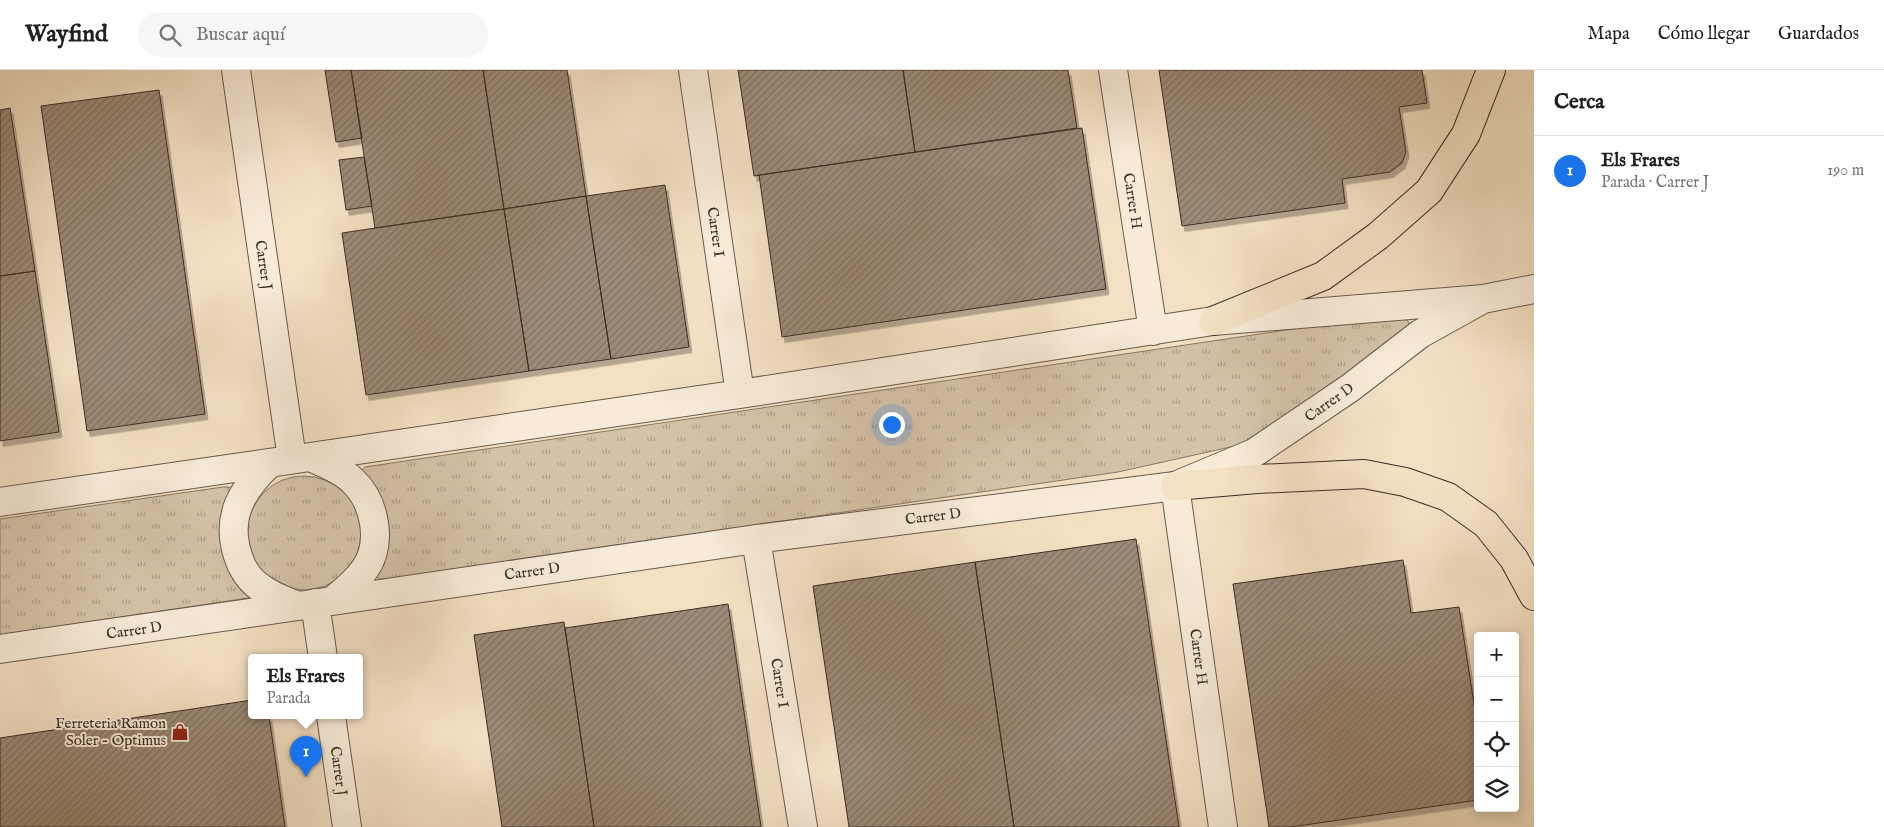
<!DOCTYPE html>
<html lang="es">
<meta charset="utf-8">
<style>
:root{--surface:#fff;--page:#f6f6f6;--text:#202124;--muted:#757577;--line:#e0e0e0;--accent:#1a73e8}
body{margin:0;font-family:"IM FELL English",serif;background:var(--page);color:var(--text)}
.controls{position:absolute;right:15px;bottom:15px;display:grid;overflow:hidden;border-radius:5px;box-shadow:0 2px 12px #0003}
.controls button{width:45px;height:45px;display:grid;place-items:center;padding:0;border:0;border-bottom:1px solid var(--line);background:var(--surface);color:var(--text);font:25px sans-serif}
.you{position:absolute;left:891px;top:354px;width:18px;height:18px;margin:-12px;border:4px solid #fff;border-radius:50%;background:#1a73e8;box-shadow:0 0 0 8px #1a73e833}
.badge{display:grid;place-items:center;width:32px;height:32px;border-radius:50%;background:var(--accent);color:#fff;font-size:16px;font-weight:700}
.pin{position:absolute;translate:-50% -41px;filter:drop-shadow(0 1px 2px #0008)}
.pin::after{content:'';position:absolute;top:26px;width:18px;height:15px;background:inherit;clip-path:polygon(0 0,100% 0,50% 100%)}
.popup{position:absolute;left:248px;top:584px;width:115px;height:65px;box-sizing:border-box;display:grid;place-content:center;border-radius:5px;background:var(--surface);filter:drop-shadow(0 1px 4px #0005);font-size:16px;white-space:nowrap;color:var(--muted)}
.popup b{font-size:19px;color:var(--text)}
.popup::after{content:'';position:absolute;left:50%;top:100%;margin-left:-10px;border:10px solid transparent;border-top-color:var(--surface)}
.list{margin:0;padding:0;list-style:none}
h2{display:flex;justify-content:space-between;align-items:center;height:65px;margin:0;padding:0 20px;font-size:21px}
h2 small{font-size:16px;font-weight:400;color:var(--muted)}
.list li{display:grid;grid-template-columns:32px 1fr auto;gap:15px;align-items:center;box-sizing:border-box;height:70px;padding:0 20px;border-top:1px solid var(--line)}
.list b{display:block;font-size:19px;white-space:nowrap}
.list p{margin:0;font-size:16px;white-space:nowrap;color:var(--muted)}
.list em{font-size:16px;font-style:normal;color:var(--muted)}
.icon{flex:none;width:28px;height:28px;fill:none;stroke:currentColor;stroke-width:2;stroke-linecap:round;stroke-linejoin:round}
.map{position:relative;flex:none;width:1534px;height:757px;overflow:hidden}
header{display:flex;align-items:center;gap:30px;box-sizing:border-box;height:70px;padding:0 25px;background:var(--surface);border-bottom:1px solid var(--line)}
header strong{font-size:24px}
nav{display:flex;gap:28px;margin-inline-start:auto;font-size:18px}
.search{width:350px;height:45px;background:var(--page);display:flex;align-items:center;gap:12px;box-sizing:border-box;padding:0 18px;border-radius:28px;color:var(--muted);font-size:19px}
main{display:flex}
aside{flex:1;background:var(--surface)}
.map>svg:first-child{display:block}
</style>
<header>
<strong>Wayfind</strong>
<div class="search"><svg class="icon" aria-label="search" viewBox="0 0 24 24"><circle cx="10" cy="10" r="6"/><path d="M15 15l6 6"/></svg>Buscar aquí</div>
<nav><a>Mapa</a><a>Cómo llegar</a><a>Guardados</a></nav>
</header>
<main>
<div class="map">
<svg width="1534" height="757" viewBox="0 0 1534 757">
<defs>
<pattern id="grass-tufts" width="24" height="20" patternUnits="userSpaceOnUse" patternTransform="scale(1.25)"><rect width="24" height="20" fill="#d5c3a9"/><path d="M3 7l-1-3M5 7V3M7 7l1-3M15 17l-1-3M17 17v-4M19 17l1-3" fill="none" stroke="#ae9f89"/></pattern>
<pattern id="building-hatch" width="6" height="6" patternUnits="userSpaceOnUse" patternTransform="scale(1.25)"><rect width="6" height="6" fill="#9c8b78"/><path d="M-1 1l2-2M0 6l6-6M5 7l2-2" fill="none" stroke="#807262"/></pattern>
<filter id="shadow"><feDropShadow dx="3" dy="5.5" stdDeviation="0" flood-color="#0004"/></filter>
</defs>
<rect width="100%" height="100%" fill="#f4e1c4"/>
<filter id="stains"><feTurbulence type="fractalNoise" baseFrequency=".004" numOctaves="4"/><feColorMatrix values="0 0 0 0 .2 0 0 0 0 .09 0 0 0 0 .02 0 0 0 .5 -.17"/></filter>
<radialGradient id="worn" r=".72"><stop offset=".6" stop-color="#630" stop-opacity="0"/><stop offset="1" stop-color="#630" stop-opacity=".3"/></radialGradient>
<path fill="url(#grass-tufts)" stroke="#897868" d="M1394 244 1407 249 1409 254 1407 259 1268 361 1235 376 1118 402 386 509H379L376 505 361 401 365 397Z
M247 463a57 57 0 1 1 114 0a57 57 0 1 1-114 0Z
M223 417H229L233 421 249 525 248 528 0 565V449Z"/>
<path fill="url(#building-hatch)" stroke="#3d2e26" filter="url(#shadow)" d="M325 0H351L362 68 336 72Z
M351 0H483L504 139 375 158Z
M483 0H567L586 126 504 139Z
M738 0H903L915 82 754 106Z
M903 0H1068L1077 58 915 82Z
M1159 0H1422L1427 33 1399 37 1406 82 1402 93 1390 102 1342 109 1345 133 1182 156Z
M159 20 205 344 87 361 41 36Z
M10 38 35 201 0 206V40Z
M1082 58 1106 219 782 267 759 105Z
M364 87 372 136 346 140 339 90Z
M665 115 689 277 611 289 586 126Z
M586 126 611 289 529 301 504 139Z
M504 139 529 301 366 325 342 163Z
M35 201 59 362 0 371V206Z
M1136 469 1179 757H1014L975 492Z
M1403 490 1411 543 1459 537 1478 660V730L1291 757H1269L1233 514Z
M975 492 1014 757H849L813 516Z
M728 534 761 757H594L565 558Z
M564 552 594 757H502L474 565Z
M252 630V646H269L285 757H0V668Z"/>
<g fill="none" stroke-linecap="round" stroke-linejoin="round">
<g stroke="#6b5b4e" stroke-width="30">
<path id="minor" d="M236 0 292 389
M693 0 740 324
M1113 0 1153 261
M310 387 740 324 1213 251 1483 229 1534 219
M270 393C242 419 225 447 238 486 241 496 248 508 257 515 269 525 283 530 298 536L756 469 1175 416 1254 383 1350 318 1420 264 1483 229
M1175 416 1223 757
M0 432 310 387C324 393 342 400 353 411 375 432 383 473 365 499 356 512 345 521 332 531
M756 469 803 757
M315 533 323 588
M0 579 298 536
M331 646 347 757"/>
</g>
<g stroke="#3d2e26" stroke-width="30">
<path id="highway" d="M1213 251 1323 206 1378 166 1429 121 1466 64 1491 0
M1175 416 1257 409 1364 404 1405 412 1448 427 1486 454 1514 489 1534 526"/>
</g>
<use href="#minor" stroke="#f8ecd9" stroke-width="28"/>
<use href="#highway" stroke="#f4e1c4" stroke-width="28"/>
</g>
<defs>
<g id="shop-bare" transform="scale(1.35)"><path d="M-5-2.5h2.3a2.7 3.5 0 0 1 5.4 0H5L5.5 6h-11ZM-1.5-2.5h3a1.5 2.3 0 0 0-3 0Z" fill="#8f2418" stroke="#f8ecd9" stroke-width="2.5" paint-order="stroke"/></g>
</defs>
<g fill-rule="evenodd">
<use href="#shop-bare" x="180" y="662"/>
</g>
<g text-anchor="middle" stroke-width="4" stroke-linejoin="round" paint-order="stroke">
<g font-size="15" fill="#3d2e26" stroke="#f8ecd9">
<text transform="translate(1133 131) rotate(81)" y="5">Carrer H</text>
<text transform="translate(716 162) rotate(82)" y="5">Carrer I</text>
<text transform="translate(264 195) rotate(82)" y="5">Carrer J</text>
<text transform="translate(1329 332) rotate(-35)" y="5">Carrer D</text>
<text transform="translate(933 446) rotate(-7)" y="5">Carrer D</text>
<text transform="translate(532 501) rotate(-8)" y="5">Carrer D</text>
<text transform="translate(134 560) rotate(-8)" y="5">Carrer D</text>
<text transform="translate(1199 587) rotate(82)" y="5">Carrer H</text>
<text transform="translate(780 613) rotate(81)" y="5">Carrer I</text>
<text transform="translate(339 701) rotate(82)" y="5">Carrer J</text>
</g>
<g font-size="15" fill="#3d2e26" stroke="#f8ecd9" text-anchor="end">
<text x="166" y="658">Ferreteria Ramon<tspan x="166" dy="17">Soler - Optimus</tspan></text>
</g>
</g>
<rect width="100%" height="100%" filter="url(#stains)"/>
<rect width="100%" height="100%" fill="url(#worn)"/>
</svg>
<div class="controls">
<button>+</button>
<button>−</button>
<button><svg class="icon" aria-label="locate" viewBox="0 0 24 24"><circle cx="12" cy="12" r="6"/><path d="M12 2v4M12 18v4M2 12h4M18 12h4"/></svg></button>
<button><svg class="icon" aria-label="layers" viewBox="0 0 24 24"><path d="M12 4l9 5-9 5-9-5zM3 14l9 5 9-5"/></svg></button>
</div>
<div class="you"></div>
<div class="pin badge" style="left:306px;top:707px">1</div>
<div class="popup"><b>Els Frares</b>Parada</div>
</div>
<aside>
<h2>Cerca<small></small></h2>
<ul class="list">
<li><span class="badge">1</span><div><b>Els Frares</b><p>Parada · Carrer J</p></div><em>190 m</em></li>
</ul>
</aside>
</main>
